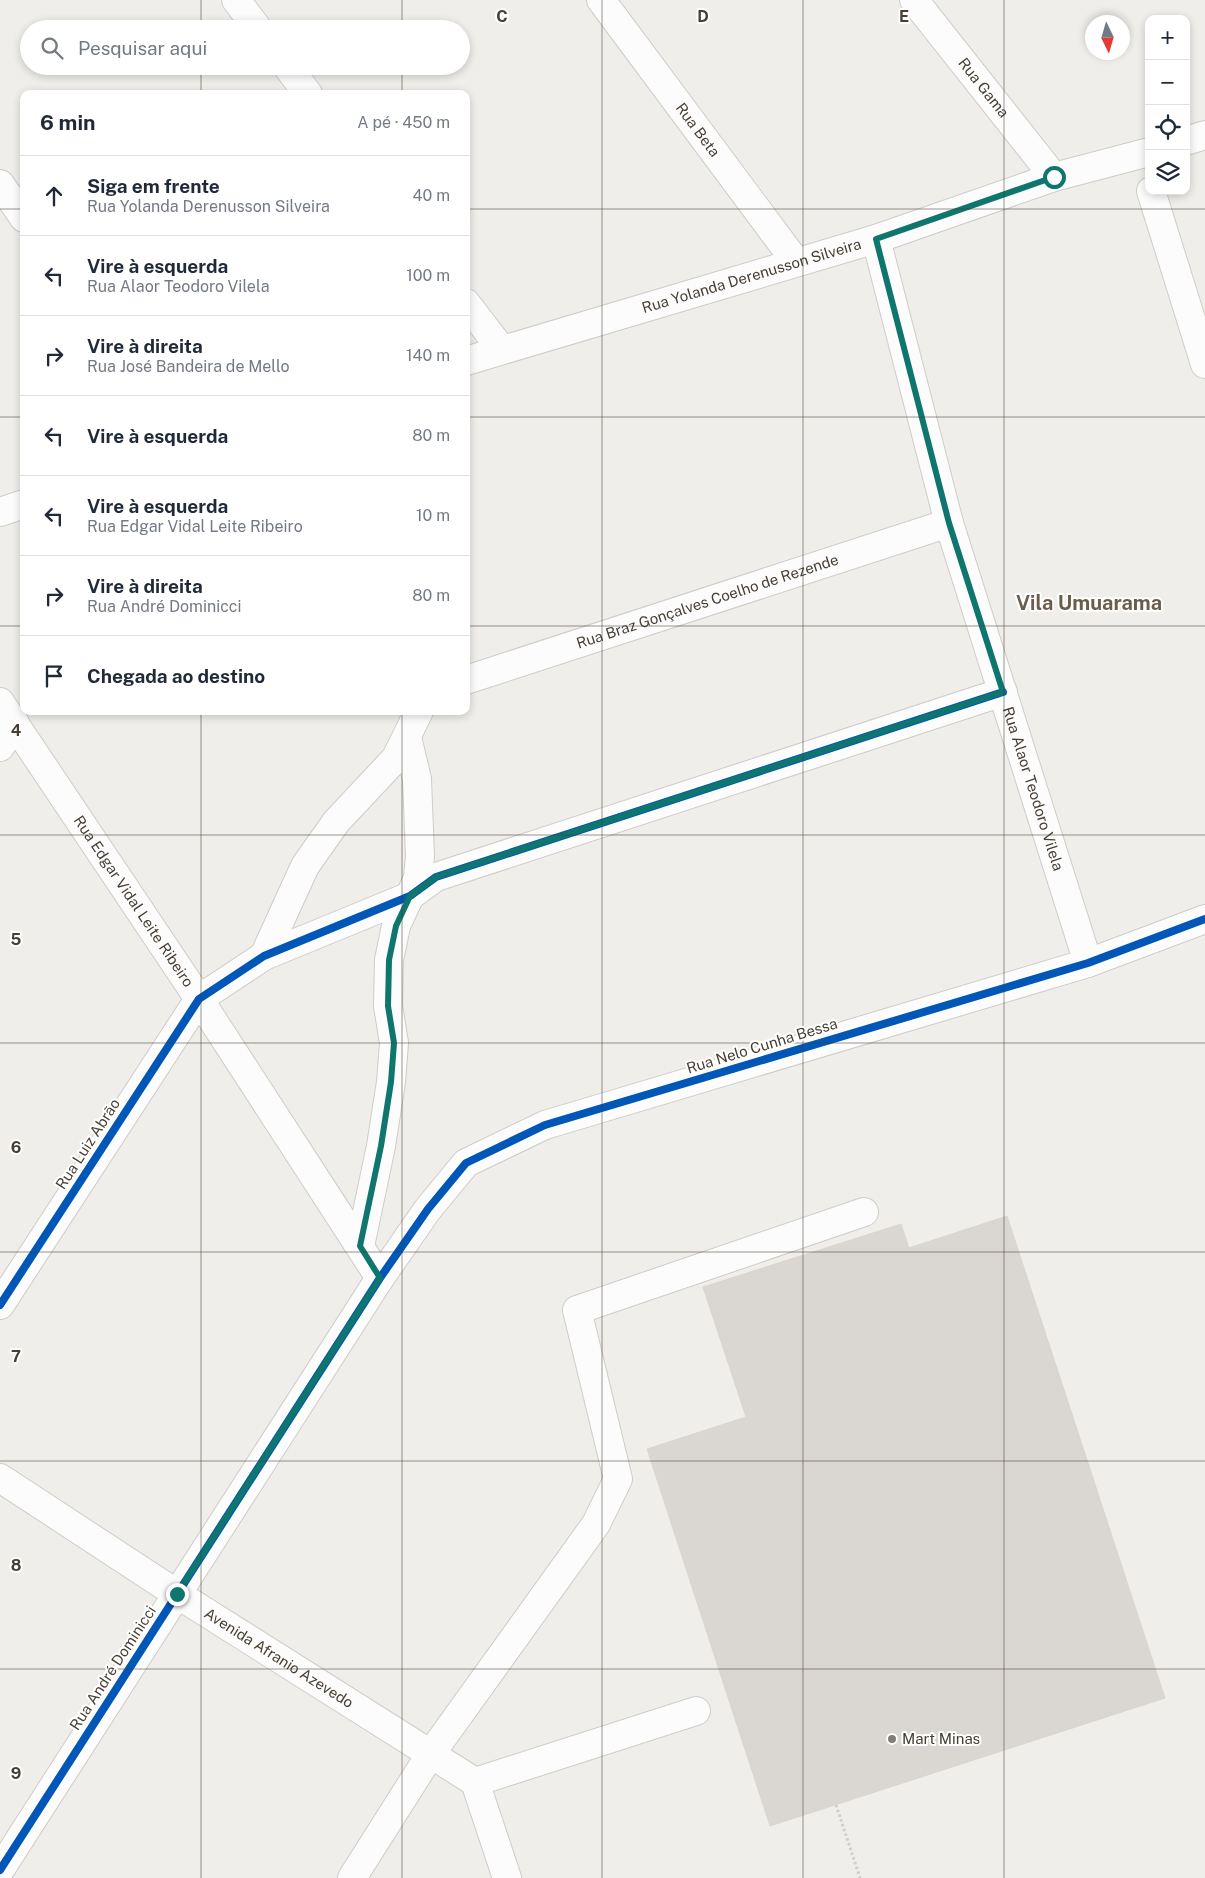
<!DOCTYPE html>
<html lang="pt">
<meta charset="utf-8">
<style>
:root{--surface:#fff;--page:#f2f2f3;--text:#1f2937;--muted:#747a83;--line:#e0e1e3}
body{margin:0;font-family:"Public Sans",sans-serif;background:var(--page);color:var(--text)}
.controls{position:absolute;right:15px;top:15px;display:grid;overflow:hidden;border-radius:10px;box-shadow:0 2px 8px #0003}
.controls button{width:45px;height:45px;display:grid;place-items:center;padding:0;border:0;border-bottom:1px solid var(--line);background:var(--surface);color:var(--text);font:25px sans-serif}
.compass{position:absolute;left:1085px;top:15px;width:45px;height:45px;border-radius:50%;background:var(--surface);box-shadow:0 2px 8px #0003;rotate:175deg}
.stop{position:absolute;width:15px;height:15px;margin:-11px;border:4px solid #0f766e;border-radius:50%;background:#fff}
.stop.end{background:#0f766e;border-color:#fff;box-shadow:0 1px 5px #0008}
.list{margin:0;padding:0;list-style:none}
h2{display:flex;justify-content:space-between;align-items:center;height:65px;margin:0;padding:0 20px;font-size:21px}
h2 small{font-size:16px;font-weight:400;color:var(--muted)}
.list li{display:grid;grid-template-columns:32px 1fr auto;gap:15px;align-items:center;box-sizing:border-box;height:80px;padding:0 20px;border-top:1px solid var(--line)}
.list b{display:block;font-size:19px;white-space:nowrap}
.list p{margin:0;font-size:16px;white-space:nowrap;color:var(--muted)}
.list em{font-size:16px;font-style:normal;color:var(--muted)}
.icon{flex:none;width:28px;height:28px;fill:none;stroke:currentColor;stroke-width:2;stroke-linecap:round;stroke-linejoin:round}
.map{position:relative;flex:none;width:1205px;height:1878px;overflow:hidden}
.search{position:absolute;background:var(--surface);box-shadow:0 2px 8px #0003;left:20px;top:20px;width:450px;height:55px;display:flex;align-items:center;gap:12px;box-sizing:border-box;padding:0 18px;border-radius:28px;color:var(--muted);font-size:19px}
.panel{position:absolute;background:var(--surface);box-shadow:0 2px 8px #0003;left:20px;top:90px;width:450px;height:625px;border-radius:10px}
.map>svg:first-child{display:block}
</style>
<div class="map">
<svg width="1205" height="1878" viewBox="0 0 1205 1878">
<rect width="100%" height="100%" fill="#f0eeea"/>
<path fill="#dad7d2" stroke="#d9d5cf" d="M1007 1216 1165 1698 770 1826 647 1449 746 1417 703 1287 901 1224 909 1248Z"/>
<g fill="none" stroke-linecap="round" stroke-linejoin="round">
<g stroke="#ceccc7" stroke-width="30">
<g id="minor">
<path d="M236 0 258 29"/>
<path id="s1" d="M601 0 796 262"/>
<path id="s2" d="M914 0 1054 177"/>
<path d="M287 66 308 94"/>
<path d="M1186 141 1205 135"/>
<path d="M0 184 24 218"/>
<path d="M1151 191 1205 364"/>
<path id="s3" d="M876 239 949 523 1088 963"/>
<path d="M466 303 502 350"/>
<path id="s4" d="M466 361 876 239 1054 177 1149 152"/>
<path d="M0 512 24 504"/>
<path id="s5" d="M466 680 949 523"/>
<path id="s6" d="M0 702 199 999 380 1278"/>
<path d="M0 747 15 723"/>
<path d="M264 956 305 866 336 822 396 758 419 711"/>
<path d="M360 1246 381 1146 391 1082 394 1043 388 1006 389 960 396 926 418 878 420 856 417 779 407 737"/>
<path d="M0 1305 199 999 264 956 410 896 436 877 1003 692"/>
<path id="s7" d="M0 1478 177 1594 475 1782 507 1878"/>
<path d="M475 1782 696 1711"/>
<path d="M0 1870 380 1278 428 1209 466 1163 545 1125 1088 963 1205 919"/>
<path d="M352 1878 430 1755 596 1524 618 1479 577 1310 864 1212"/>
</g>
</g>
<path stroke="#d1ceca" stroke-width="3" stroke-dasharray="2.5 2.5" stroke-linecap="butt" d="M836 1805 860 1878"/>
<use href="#minor" stroke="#fdfcfc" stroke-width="28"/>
<g stroke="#fff" stroke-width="11">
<path id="cycleway" d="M0 1305 199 999 264 956 410 896 436 877 1003 692
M0 1870 380 1278 428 1209 466 1163 545 1125 1088 963 1205 919"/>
</g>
<use href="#cycleway" stroke="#0057b8" stroke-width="8"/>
</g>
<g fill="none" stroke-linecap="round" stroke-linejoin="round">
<path stroke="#0f766e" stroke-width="6" d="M177 1594 380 1278 360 1246 381 1146 391 1082 394 1043 388 1006 389 960 396 926 410 896 436 877 1003 692 949 523 876 239 1054 177"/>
</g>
<path fill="none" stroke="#473f34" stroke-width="1" stroke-opacity="0.55" d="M201 0V29M402 0V29M602 0V1878M803 0V1878M1004 0V1878M201 66V94M402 66V94M0 209H24M466 209H1205M0 417H24M466 417H1205M0 626H24M466 626H1205M201 711V1878M402 711V1878M0 835H1205M0 1043H1205M0 1252H1205M0 1461H1205M0 1669H1205"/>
<circle fill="#827c74" stroke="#fff" stroke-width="2" cx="892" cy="1739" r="5"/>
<g text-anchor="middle" stroke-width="4" stroke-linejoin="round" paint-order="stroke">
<g font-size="15" fill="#473f34" stroke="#fff">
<text dy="5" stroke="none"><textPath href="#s2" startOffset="112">Rua Gama</textPath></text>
<text dy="5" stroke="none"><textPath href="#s1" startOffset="162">Rua Beta</textPath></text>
<text dy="5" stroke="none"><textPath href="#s4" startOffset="298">Rua Yolanda Derenusson Silveira</textPath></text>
<text dy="5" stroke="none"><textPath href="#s5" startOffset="254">Rua Braz Gonçalves Coelho de Rezende</textPath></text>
<text dy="5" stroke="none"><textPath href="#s3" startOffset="572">Rua Alaor Teodoro Vilela</textPath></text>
<text dy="5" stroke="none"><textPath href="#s6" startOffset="240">Rua Edgar Vidal Leite Ribeiro</textPath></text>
<text transform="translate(762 1046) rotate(-17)" y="5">Rua Nelo Cunha Bessa</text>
<text transform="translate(88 1144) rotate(-57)" y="5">Rua Luiz Abrão</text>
<text dy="5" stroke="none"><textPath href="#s7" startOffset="332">Avenida Afranio Azevedo</textPath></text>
<text transform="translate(113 1668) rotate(-57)" y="5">Rua André Dominicci</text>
</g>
<g font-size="15" fill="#473f34" stroke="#fff" text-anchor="start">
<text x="902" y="1744">Mart Minas</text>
</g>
<g font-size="20" font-weight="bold" fill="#6b5d4b" stroke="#fff">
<text x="1089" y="610">Vila Umuarama</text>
</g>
</g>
<g font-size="16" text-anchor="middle" font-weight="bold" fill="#473f34" stroke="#fff" stroke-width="4" stroke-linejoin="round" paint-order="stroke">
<text x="502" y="22">C</text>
<text x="703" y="22">D</text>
<text x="904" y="22">E</text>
<text x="16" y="736">4</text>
<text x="16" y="945">5</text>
<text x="16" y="1153">6</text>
<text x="16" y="1362">7</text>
<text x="16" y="1571">8</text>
<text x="16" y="1779">9</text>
</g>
</svg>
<div class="controls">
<button>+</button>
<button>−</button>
<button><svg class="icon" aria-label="locate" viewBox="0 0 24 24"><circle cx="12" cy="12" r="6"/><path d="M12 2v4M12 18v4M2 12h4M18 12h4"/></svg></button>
<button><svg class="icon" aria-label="layers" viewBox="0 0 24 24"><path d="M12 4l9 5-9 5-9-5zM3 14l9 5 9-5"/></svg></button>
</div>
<svg class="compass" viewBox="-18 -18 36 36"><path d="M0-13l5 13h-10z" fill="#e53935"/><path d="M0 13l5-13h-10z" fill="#747a83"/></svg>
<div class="stop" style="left:1054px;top:177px"></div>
<div class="stop end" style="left:177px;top:1594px"></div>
<div class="search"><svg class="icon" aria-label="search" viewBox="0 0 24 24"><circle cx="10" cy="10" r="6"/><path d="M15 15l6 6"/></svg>Pesquisar aqui</div>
<section class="panel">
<h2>6 min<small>A pé · 450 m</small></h2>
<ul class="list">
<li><svg class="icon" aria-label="ahead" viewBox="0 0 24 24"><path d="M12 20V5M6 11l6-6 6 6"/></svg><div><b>Siga em frente</b><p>Rua Yolanda Derenusson Silveira</p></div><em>40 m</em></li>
<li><svg class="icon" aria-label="left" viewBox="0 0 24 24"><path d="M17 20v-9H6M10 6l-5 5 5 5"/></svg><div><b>Vire à esquerda</b><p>Rua Alaor Teodoro Vilela</p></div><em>100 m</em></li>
<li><svg class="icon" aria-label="right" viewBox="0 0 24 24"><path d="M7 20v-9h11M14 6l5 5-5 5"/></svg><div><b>Vire à direita</b><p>Rua José Bandeira de Mello</p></div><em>140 m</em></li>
<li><svg class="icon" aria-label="left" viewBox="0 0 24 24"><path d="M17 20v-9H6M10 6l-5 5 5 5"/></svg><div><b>Vire à esquerda</b></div><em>80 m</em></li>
<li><svg class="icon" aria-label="left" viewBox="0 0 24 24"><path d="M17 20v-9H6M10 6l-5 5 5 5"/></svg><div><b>Vire à esquerda</b><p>Rua Edgar Vidal Leite Ribeiro</p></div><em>10 m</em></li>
<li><svg class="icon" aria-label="right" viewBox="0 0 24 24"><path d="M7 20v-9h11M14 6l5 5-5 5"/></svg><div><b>Vire à direita</b><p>Rua André Dominicci</p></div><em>80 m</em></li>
<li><svg class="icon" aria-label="arrive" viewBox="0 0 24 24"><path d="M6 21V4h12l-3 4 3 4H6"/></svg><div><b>Chegada ao destino</b></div></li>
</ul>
</section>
</div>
